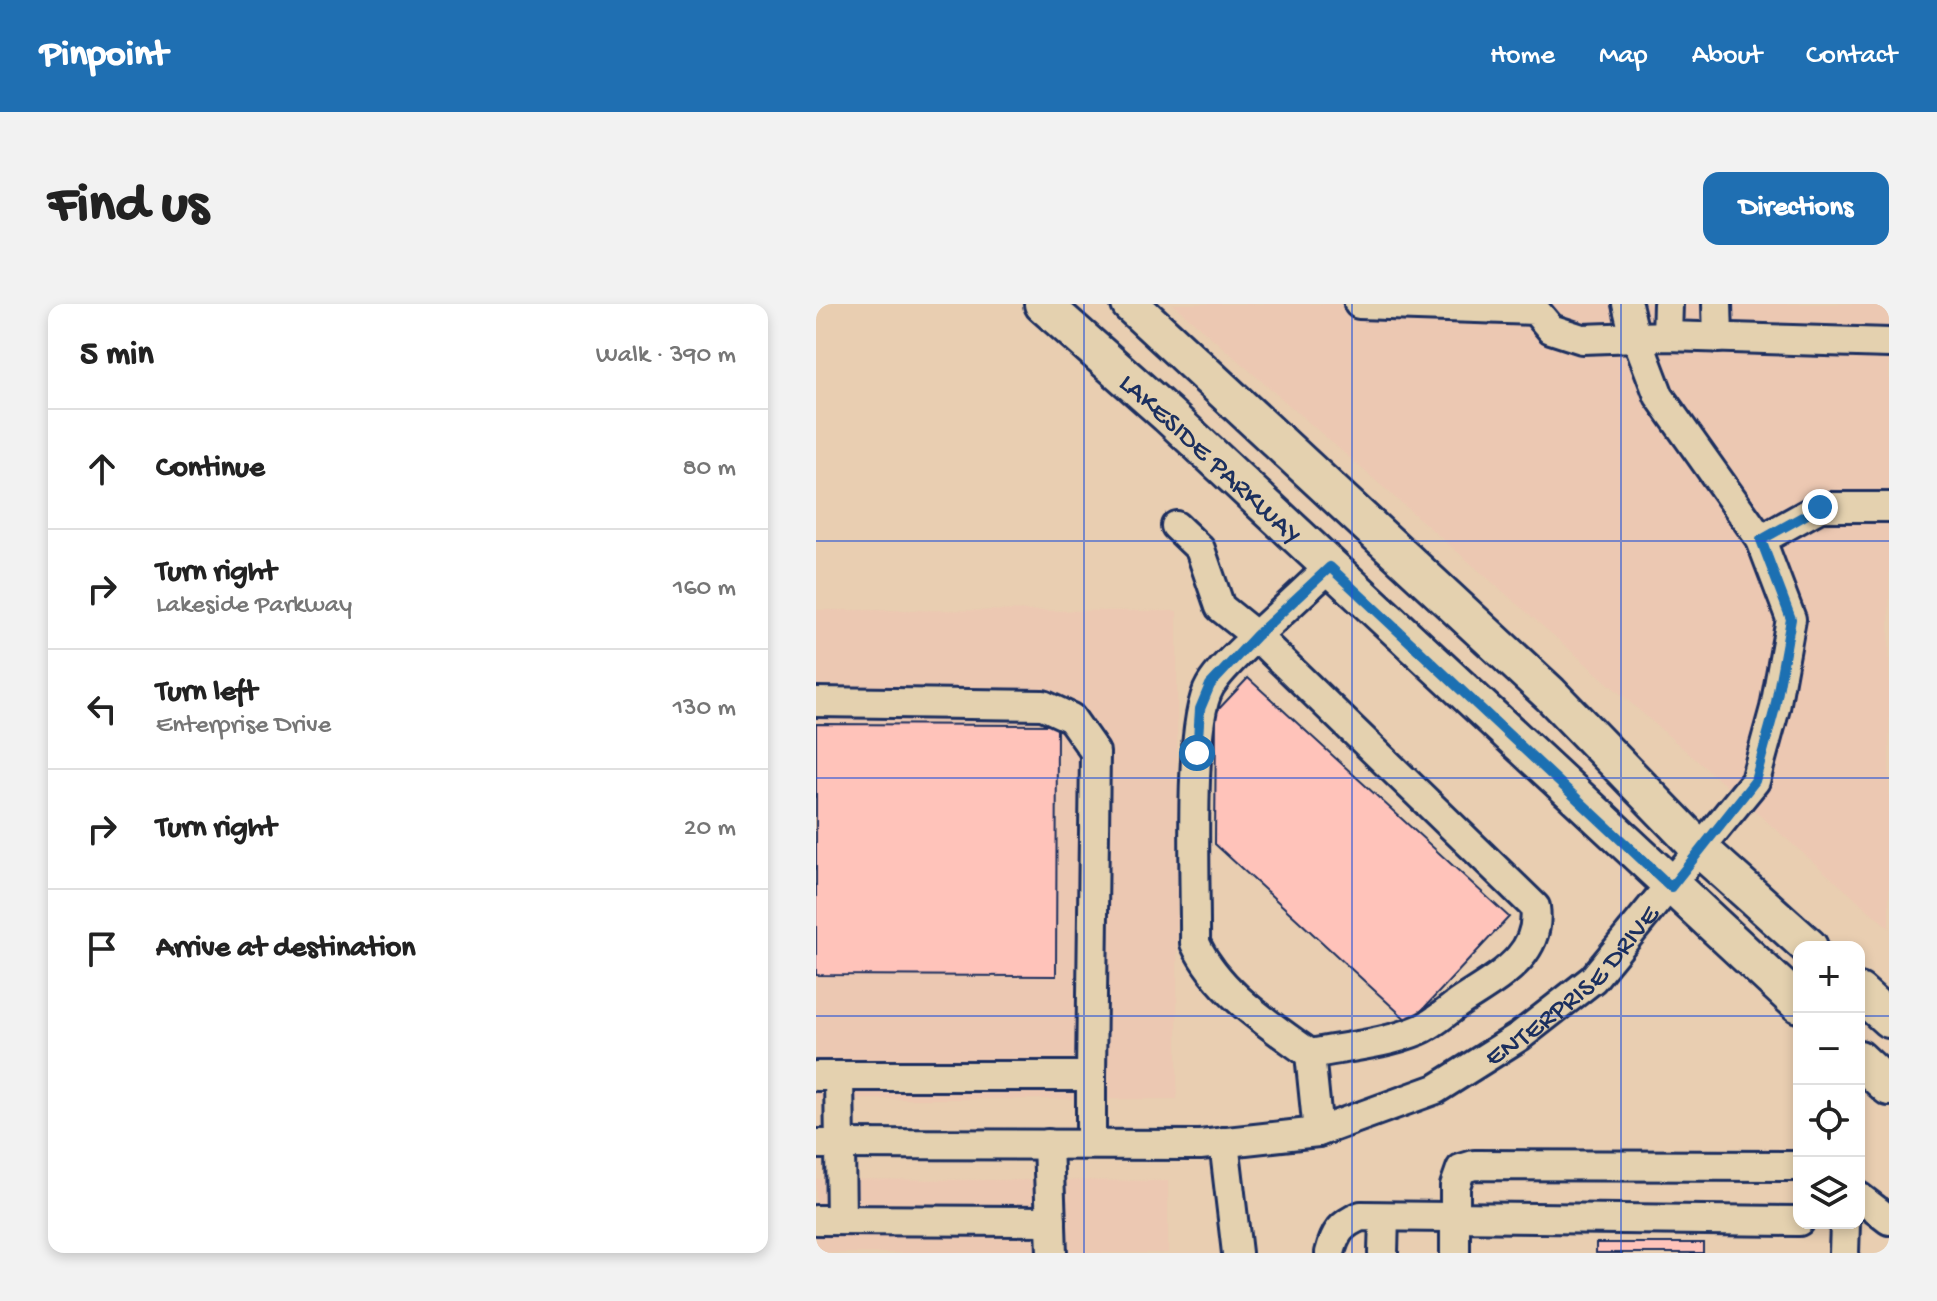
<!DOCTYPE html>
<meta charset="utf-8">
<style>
:root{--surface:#fff;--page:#f2f2f2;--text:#222;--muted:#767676;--line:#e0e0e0;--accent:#1f6fb2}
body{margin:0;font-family:"Gochi Hand",sans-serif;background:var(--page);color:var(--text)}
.controls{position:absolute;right:24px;bottom:24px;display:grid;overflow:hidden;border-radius:16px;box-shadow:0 4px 12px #0003}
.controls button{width:72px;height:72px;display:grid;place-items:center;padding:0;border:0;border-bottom:2px solid var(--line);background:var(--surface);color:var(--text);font:40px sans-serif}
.stop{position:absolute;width:24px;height:24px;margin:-18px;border:6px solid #1f6fb2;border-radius:50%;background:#fff}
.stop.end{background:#1f6fb2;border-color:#fff;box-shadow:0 2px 8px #0008}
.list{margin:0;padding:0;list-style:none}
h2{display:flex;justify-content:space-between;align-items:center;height:104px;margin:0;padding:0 32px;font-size:34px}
h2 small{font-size:26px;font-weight:400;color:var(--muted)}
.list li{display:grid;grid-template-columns:52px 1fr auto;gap:24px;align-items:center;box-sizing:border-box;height:120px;padding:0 32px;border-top:2px solid var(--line)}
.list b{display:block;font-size:30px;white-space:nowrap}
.list p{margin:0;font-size:26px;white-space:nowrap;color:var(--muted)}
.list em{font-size:26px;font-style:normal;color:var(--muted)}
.icon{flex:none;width:44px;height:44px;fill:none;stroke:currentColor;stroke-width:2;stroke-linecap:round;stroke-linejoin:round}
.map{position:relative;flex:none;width:1073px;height:949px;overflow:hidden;border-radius:16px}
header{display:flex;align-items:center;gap:48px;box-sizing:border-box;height:112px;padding:0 40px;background:var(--accent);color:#fff}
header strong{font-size:38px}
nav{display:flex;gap:44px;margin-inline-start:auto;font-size:28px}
.intro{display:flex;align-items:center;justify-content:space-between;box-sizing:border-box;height:192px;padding:0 48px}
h1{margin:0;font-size:56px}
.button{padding:20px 36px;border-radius:16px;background:var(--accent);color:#fff;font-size:28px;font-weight:700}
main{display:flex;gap:48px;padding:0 48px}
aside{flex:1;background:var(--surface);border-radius:16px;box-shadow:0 4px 12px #0003}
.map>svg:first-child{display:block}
</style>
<header>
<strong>Pinpoint</strong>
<nav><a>Home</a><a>Map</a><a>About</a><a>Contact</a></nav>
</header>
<div class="intro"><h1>Find us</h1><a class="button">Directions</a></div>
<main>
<aside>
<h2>5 min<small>Walk · 390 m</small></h2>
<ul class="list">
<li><svg class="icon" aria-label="ahead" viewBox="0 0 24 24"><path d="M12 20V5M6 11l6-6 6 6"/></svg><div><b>Continue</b></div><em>80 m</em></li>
<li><svg class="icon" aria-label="right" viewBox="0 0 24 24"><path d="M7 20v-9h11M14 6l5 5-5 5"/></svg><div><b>Turn right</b><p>Lakeside Parkway</p></div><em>160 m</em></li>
<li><svg class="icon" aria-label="left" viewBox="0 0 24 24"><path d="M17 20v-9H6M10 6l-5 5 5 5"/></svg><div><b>Turn left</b><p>Enterprise Drive</p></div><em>130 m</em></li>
<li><svg class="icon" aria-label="right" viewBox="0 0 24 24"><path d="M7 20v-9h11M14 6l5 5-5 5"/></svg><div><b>Turn right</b></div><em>20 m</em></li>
<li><svg class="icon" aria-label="arrive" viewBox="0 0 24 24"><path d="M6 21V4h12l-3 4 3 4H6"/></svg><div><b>Arrive at destination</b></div></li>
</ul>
</aside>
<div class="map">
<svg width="1073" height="949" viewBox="0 0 1073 949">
<rect width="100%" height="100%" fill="#e9ceb1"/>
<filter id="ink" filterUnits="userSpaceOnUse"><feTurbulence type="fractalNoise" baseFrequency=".0125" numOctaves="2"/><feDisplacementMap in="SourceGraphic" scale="16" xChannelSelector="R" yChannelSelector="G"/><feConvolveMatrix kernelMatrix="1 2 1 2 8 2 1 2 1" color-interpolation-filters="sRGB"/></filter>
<g filter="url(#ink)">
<path fill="#ecc8b2" d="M357 0H1073V624Z
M0 306 361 307V795H0Z
M0 875 352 877V949H0Z"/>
<path fill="#ffc3ba" stroke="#1b2f5e" stroke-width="2" d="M432 374 693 613 594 719 399 540 400 408Z
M0 420 241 421 240 672 0 671Z
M780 939H887V949H780Z"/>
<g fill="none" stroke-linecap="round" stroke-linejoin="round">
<g stroke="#1b2f5e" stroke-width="34">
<g id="minor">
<path d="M543 0 719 6 735 25 766 35 851 32 1073 39"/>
<path d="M901 0 902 34"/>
<path d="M851 32 852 0"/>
<path d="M360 222 384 245 404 303 440 332C425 347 405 364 394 382 371 420 380 586 379 639 402 688 451 719 494 750"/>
<path d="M945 236 1004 203H1073"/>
<path d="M0 398 227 401 255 414 279 448 275 772H0"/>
<path d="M23 772 25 916"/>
<path d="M275 772V840"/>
<path d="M502 828 494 750C530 743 569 740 603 726 618 720 631 707 644 698 680 674 726 652 719 603L440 332 514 263"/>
<path d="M408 838 421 949"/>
<path id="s1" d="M0 840 384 841 502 828 620 785 704 732 777 675 939 477 959 404 975 315 945 236 843 92 816 21 811 0"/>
<path d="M232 840 236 949"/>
<path d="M1043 893 1073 916"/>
<path d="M0 916 235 917"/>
<path d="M514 949C519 929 525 920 545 912L983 917"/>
<path d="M567 949 568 913"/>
<path d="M639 949V882L645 865 658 861 983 862"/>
<path d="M1028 949 1029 919"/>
</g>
</g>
<g stroke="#1b2f5e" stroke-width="42">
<g id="major">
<path id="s2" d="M227 0 352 111 983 700"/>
<path d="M314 0 734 390 885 546 993 643"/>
<path d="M1043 688 1073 715"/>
<path d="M1043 755 1073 783"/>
</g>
</g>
<use href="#minor" stroke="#e4d1af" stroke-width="28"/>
<use href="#major" stroke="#e4d1af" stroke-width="36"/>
</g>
</g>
<g fill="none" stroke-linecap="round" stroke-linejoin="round" filter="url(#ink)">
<path stroke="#1f6fb2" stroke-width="10" d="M381 449 384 405 394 381 440 332 514 263 855 583 939 477 959 404 975 315 945 236 1004 203"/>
</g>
<path fill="none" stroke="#1d4ed8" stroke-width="2" stroke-opacity="0.55" d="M268 0V949M536 0V949M805 0V949M0 237H1073M0 474H1073M0 712H983M1043 712H1073"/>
<g text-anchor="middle" stroke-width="6" stroke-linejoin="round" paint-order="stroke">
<g font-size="28" fill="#1b2f5e" stroke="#e4d1af">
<text dy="10" stroke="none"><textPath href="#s2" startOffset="228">LAKESIDE PARKWAY</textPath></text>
<text dy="10" stroke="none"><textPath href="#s1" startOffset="800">ENTERPRISE DRIVE</textPath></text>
</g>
</g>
</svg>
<div class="controls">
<button>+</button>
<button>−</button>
<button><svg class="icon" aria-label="locate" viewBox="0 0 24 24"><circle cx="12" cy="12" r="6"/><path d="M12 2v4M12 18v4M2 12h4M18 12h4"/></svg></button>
<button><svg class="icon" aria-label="layers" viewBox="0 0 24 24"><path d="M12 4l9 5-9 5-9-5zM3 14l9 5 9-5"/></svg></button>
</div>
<div class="stop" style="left:381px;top:449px"></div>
<div class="stop end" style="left:1004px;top:203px"></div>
</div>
</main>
